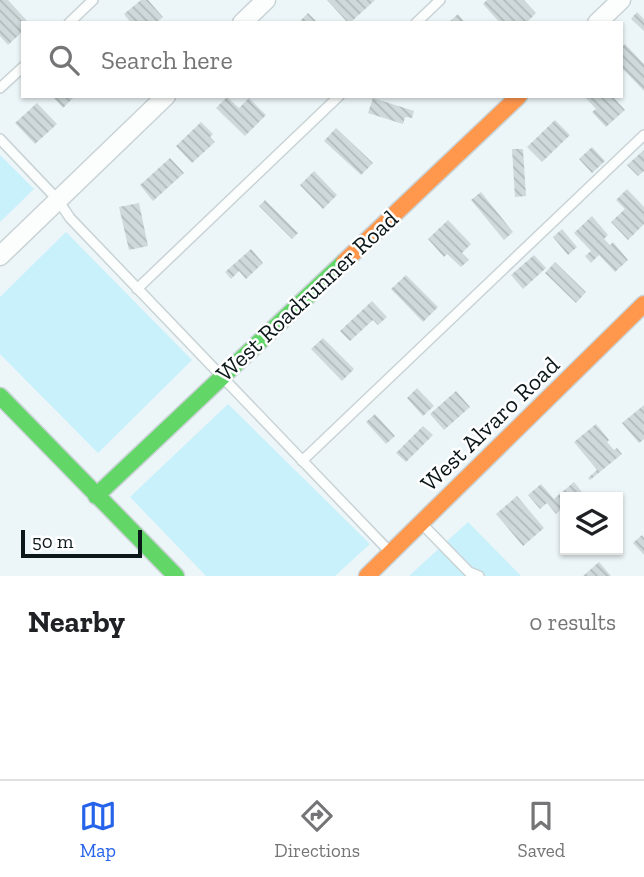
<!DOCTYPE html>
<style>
:root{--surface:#fff;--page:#f2f2f2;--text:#202124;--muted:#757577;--line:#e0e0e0;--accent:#2563eb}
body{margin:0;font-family:"Zilla Slab",serif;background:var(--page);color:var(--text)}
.controls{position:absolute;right:21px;bottom:21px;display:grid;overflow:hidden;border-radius:0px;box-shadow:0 2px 5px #0004}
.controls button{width:63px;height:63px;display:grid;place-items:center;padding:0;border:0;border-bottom:2px solid var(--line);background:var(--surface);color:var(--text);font:35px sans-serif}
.scale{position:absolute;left:21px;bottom:18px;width:121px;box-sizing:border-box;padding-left:7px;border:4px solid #0c1719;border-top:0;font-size:19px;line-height:24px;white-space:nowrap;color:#0c1719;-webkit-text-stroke:5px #fff;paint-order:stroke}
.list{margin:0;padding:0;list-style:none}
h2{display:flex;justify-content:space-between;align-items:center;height:91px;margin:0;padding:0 28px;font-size:30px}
h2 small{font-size:23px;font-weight:400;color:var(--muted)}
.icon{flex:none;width:38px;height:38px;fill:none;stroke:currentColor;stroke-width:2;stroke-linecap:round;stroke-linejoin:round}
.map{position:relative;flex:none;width:644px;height:576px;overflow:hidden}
.search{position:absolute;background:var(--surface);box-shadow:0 2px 5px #0004;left:21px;right:21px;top:21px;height:77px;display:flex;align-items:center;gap:18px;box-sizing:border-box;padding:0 24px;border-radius:0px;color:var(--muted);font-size:26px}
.sheet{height:203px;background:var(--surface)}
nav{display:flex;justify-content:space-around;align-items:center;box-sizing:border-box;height:98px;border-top:2px solid var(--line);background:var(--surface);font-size:19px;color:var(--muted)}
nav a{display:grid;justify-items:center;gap:4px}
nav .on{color:var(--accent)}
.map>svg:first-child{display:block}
</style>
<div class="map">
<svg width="644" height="576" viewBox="0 0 644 576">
<defs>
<pattern id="building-back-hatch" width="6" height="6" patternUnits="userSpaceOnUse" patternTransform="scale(1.75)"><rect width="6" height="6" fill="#cfd9db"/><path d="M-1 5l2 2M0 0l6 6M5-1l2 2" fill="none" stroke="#b1babb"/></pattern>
</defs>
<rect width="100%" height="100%" fill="#ecf5f8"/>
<path fill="#c8f1fb" d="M0 155 34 189 0 222Z
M66 232 192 360 98 453 0 354V297Z
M228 404 370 544 335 576H206L130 497Z
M468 522 521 576H409Z"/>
<path fill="url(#building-back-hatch)" d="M0 0H8L29 23H23V31L8 45 0 36Z
M141 0H148L163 17 156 23H131L124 14Z
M327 0H375L350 23H348Z
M487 0H524L536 13 526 23H500L483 4Z
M637 12 644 19V31L631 19Z
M308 13 318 23H298Z
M458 14 465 23H448Z
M625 44 644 64V91L621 67V48Z
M52 96H75L63 108Z
M584 96H612L625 110 606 127 592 112 596 109Z
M227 97 239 108 249 98 266 115 245 136 216 108Z
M373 98 414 111 412 118 405 117 403 124 368 113Z
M37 103 57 124 35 144 15 123Z
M555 120 570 135 542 162 527 147Z
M201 122 213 134 210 137 215 142 192 163 176 146Z
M336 128 373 163 361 175 324 141Z
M592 147 605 161 592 173 579 159Z
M512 149H523L526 196 515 197Z
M644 150V171L638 176 627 165Z
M170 158 184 173 153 201 140 185Z
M314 171 337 195 323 209 300 185Z
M627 189 644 207V224L628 240 611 222 625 209 616 200Z
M481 192 513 232 504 240 471 200Z
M265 200 298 233 292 239 259 206Z
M139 203 148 246 129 250 119 207Z
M592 216 608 235 604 239 610 245 613 242 628 260 615 272 599 255 591 263 585 256 591 251 574 233Z
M448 220 471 244 462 253 469 260 461 267 447 254 444 257 428 239Z
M562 229 577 247 568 255 553 237Z
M251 249 263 263 246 279 239 271 231 279 225 272Z
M534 255 546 268 523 289 511 275Z
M555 262 586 292 576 303 545 273Z
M406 275 438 307 423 322 391 289Z
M372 301 387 317 378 325 373 320 350 341 340 331Z
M323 338 354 369 342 381 311 349Z
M417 388 434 406 423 416 407 398Z
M456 391 470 407 444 430 430 414Z
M644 405V439L639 443 622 423Z
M375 414 395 436 386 444 366 422Z
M596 424 609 440 607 442 614 450 617 448 622 454 590 480 588 478 597 470 574 442Z
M423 426 433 435 406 462 396 453Z
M574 482 582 492 575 497H565V506L556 514 547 503 540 509 528 495 541 484 554 499Z
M517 496 544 528 523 546 496 514Z
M642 535 644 538V555L633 543Z
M599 562 611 576H583Z"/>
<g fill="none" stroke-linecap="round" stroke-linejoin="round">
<g stroke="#c9d3d5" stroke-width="12">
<path id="lane" d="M69 23 93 0
M416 23 440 0
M0 88 23 67
M0 139 58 200 70 218 390 552
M137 289 339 96
M302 461 644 135
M421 523 469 572 479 576"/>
</g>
<g stroke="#c9d3d5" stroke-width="21">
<path id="street" d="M242 23 266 0
M597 23 621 0
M0 256 166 96"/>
</g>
<g stroke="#c9d3d5" stroke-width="19">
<path id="fast" d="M0 396 176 576
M96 496 344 262"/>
</g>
<g stroke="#c9d3d5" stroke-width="19">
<path id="slow" d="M344 262 519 96
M367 576 644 304"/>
</g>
<use href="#lane" stroke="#fcfefe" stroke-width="9"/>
<use href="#street" stroke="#fcfefe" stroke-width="18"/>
<use href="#fast" stroke="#63d668" stroke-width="16"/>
<use href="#slow" stroke="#ff974d" stroke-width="16"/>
</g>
<g text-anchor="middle" stroke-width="5" stroke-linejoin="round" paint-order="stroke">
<g font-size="24" fill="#0c1719" stroke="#fff">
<text transform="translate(307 296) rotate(-43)" y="8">West Roadrunner Road</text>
<text transform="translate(490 424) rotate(-44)" y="8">West Alvaro Road</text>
</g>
</g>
</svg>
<div class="controls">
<button><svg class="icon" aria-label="layers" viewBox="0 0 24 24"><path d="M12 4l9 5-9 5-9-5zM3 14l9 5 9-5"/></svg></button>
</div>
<div class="scale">50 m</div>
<div class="search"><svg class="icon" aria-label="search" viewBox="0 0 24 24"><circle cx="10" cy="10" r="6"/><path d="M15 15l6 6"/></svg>Search here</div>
</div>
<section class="sheet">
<h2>Nearby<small>0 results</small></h2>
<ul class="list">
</ul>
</section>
<nav>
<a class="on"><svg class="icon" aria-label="map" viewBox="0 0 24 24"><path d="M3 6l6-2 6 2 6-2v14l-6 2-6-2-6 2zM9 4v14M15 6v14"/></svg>Map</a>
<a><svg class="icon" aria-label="directions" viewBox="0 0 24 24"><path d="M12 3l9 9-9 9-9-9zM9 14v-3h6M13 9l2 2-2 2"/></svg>Directions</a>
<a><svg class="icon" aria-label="saved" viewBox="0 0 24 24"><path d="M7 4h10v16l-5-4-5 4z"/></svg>Saved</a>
</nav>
